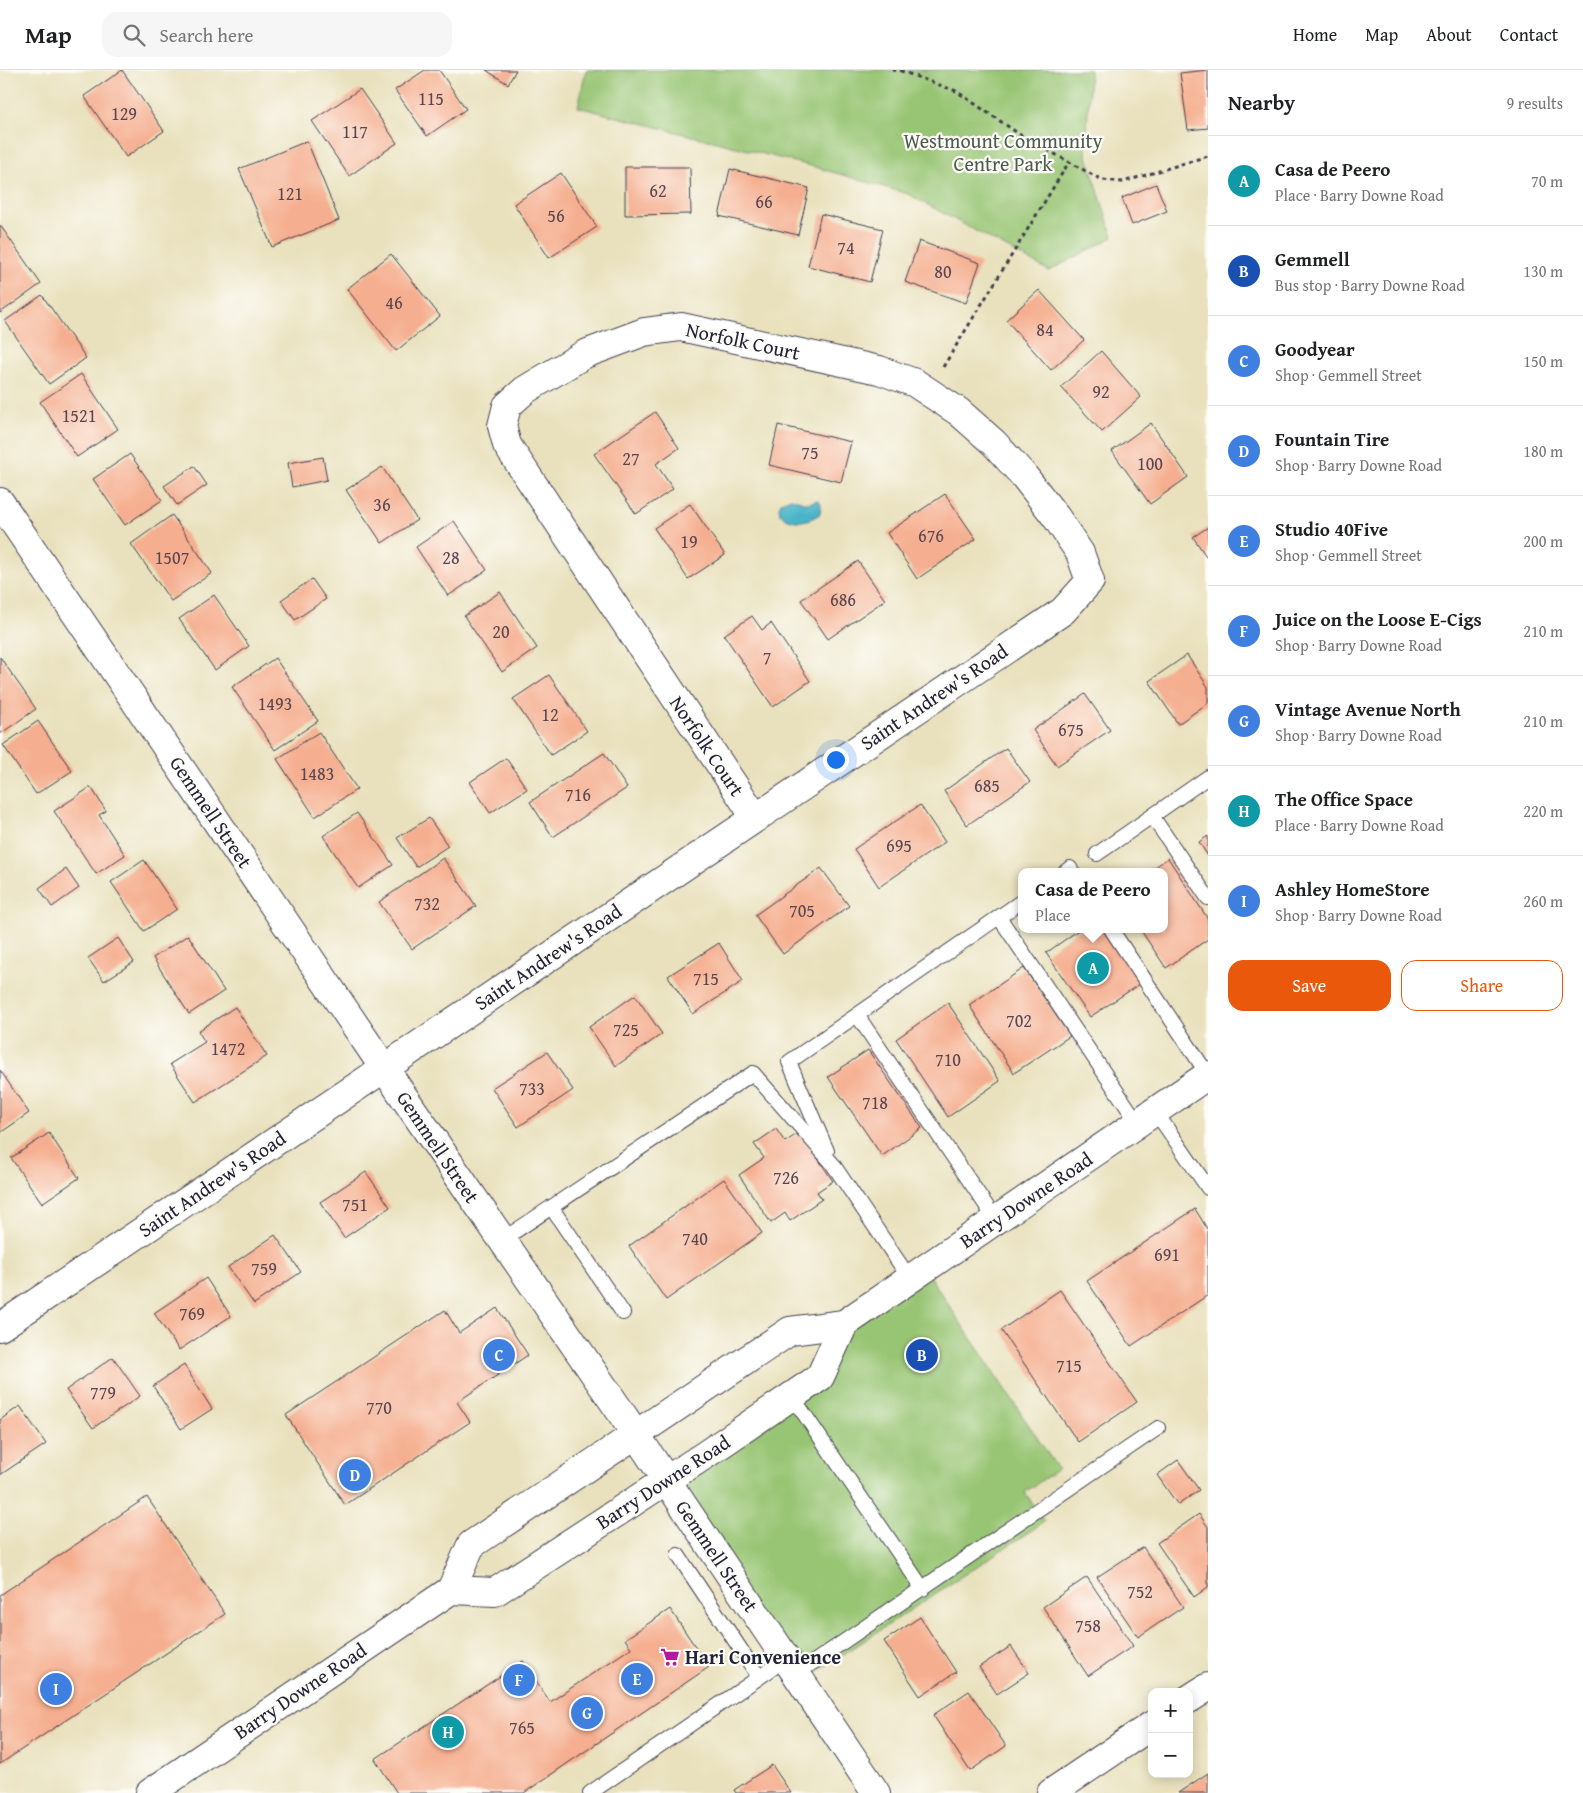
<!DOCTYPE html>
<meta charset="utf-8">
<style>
:root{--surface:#fff;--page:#f6f6f6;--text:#202124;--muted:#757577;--line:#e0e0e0;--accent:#ea580c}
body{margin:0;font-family:"Gentium Book Plus",serif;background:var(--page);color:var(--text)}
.controls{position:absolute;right:15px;bottom:15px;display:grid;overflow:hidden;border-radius:10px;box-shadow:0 2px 12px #0003}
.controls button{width:45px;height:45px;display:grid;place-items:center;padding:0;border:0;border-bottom:1px solid var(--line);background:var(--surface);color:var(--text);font:25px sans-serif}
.you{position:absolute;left:835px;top:689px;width:18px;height:18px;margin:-12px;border:4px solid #fff;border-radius:50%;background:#1a73e8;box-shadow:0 0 0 8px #1a73e833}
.badge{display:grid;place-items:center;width:32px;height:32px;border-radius:50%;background:var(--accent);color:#fff;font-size:16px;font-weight:700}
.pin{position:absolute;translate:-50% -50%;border:2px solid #fff;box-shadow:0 1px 5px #0006}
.popup{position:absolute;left:1018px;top:798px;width:150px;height:65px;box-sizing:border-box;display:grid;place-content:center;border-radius:10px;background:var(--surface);filter:drop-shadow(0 1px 4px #0005);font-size:16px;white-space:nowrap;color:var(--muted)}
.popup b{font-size:19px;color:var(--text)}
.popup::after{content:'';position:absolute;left:50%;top:100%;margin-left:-10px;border:10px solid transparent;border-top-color:var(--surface)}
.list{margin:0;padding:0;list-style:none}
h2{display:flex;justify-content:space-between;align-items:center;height:65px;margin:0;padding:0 20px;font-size:21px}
h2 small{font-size:16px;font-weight:400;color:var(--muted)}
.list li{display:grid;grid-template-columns:32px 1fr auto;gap:15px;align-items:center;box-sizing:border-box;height:90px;padding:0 20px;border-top:1px solid var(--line)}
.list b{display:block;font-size:19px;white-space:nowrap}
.list p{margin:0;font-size:16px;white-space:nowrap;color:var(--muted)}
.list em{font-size:16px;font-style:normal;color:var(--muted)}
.actions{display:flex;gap:10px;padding:15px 20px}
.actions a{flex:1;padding:11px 0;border:1px solid var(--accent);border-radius:15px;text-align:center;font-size:18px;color:var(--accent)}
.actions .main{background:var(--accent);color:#fff}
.icon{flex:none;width:28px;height:28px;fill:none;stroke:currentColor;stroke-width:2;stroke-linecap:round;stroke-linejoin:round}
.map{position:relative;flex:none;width:1208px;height:1723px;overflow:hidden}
header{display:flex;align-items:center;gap:30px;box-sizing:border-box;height:70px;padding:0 25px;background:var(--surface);border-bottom:1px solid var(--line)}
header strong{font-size:24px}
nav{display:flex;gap:28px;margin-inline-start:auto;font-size:18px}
.search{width:350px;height:45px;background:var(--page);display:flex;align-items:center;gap:12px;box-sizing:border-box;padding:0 18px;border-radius:15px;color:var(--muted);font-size:19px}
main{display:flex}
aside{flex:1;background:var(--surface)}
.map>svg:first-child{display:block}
</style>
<header>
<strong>Map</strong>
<div class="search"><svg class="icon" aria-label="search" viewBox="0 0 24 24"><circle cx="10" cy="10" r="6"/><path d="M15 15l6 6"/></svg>Search here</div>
<nav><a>Home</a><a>Map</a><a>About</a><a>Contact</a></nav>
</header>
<main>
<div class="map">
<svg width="1208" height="1723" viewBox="0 0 1208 1723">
<rect width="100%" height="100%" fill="#fdfcf7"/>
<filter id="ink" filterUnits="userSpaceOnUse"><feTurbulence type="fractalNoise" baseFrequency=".02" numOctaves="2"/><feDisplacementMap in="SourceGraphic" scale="10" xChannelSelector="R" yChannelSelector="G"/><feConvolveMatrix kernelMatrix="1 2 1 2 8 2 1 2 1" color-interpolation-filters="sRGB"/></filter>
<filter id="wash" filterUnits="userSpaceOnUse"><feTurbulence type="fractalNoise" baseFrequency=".0096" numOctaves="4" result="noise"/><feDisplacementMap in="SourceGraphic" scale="20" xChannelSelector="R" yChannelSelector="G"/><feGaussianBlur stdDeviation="1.12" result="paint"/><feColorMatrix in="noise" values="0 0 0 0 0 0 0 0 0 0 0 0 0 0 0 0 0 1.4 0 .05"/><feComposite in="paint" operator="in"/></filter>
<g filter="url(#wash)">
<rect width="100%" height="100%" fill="#e9e1bd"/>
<path fill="#98c573" stroke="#5d7457" d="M586 0H1090L1086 83 1113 167 1049 201 908 124 815 97 578 37Z
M926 1201 1058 1399 1025 1422 1044 1452 803 1611 669 1411 795 1327 846 1256Z"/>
<path fill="#4ab4c8" stroke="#366b82" d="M791 428 807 433 818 430 821 433 820 444C806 453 793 454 780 444L779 437 781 432Z"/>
<g id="blocks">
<path fill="#f5ae8f" d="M122 0 164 61 126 87 84 26Z
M425 0H439L466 39 427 66 395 20Z
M486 0H516L508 14Z
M1208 0V58L1188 60 1180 3Z
M360 19 397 73 349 106 312 51Z
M307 71 339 150 272 177 239 99Z
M625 97H690L691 144 625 145Z
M730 99 809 118 798 165 719 146Z
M561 103 597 157 549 188 514 134Z
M1156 114 1167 141 1132 155 1122 128Z
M821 144 883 159 870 212 808 196Z
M0 155 41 214 0 243Z
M919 171 980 193 966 233 905 212Z
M391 184 440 246 396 281 347 219Z
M1039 220 1084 270 1051 300 1006 250Z
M42 225 86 288 49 314 5 251Z
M1101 281 1141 327 1102 362 1061 317Z
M81 304 118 359 77 387 40 332Z
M655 342 679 378 656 394 673 419 636 444 594 384Z
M1151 353 1188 407 1150 434 1112 381Z
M778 355 851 372 841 412 769 395Z
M130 384 162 430 125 455 93 409Z
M323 387 327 410 292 417 288 393Z
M194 396 207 415 177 435 164 416Z
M382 397 417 450 382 473 346 420Z
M945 424 976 469 917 509 887 463Z
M690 434 725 485 688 509 654 458Z
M172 445 212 503 171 531 131 474Z
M454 451 487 500 448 526 416 477Z
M1208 457V489L1193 467Z
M858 491 885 530 828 569 801 530Z
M312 509 326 529 295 550 281 530Z
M500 522 537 578 502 602 464 546Z
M214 525 249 576 215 600 179 549Z
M752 546 762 560 771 553 810 611 773 637 724 565Z
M1187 585 1208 617V633L1178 654 1149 611Z
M0 587 36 639 0 664Z
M275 588 318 651 275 680 232 617Z
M549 605 587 661 551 685 513 629Z
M1085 624 1110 660 1057 696 1033 660Z
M38 651 72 701 36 724 3 675Z
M319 662 357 719 315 747 277 689Z
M1006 678 1030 712 967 755 944 721Z
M604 683 627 718 553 767 530 732Z
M506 688 527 719 490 743 470 712Z
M91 717 106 741 99 745 125 785 96 804 54 741Z
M920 735 945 772 879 817 854 779Z
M357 743 393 795 358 818 323 766Z
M429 748 448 776 416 797 397 768Z
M1208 766V786L1199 772Z
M443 788 476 836 412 879 379 832Z
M1168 788 1208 849V869L1166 898 1140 859H1164V802H1148Z
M144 790 177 839 144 861 111 812Z
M821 798 849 836 783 884 755 845Z
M66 799 79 818 52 837 39 818Z
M1080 859H1104L1141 913 1090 947 1046 883Z
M188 865 224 921 189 944 153 888Z
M118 868 134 892 104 911 88 888Z
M719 873 743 911 693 944 668 906Z
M1024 898 1070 966 1014 1003 969 935Z
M635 925 662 964 616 996 589 957Z
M948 933 1000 1011 948 1047 896 969Z
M235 937 267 986 195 1032 170 994 205 972 198 961Z
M868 980 922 1058 882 1086 828 1007Z
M547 982 573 1020 518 1057 492 1018Z
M0 1000 29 1043 0 1063Z
M776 1059 785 1072 800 1062 833 1111 817 1122 822 1129 790 1151 785 1143 771 1153 739 1105 764 1088 754 1074Z
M49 1063 79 1108 42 1133 11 1088Z
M366 1102 390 1137 344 1168 320 1132Z
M724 1109 762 1163 666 1230 629 1176Z
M1195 1139 1208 1160V1225L1131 1276 1087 1211Z
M275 1165 301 1202 254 1234 228 1197Z
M206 1208 231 1246 179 1280 154 1243Z
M1060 1220 1137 1332 1078 1372 1001 1260Z
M497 1238 528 1285 457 1332 470 1352 345 1435 286 1345 445 1240 459 1263Z
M113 1287 140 1326 93 1358 66 1320Z
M184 1295 212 1339 181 1359 153 1316Z
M20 1336 46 1374 0 1405V1350Z
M1178 1390 1199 1420 1178 1435 1157 1405Z
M147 1427 225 1544 0 1694V1525Z
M1199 1444 1208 1457V1517L1194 1527 1157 1473Z
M1143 1477 1183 1537 1138 1567 1097 1507Z
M1087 1507 1133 1576 1088 1606 1043 1537Z
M670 1539 709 1597 524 1723H397L375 1689 523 1591 550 1632 631 1578 625 1569Z
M920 1547 956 1602 920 1626 884 1571Z
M1011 1576 1029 1603 997 1624 979 1597Z
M969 1621 1006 1676 970 1701 933 1645Z
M772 1695 791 1723H736L734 1720Z
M1208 1703V1723H1178Z"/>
</g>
</g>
<g filter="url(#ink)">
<use href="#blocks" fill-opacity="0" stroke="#403f4e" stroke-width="1"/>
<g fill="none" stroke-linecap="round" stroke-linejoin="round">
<g stroke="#403f4e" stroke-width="16">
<path id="service" d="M1208 707 1152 746 1208 828
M1097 784 1152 746
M1065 802 1070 798 1072 802
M999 847 1138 1053
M1111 859 1208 1005
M857 945 996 1150
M1155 1041 1208 1118
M827 1081 789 992 1022 831
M551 1137 623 1243
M502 1170 753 1003 832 1093 910 1209
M792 1326 923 1519
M678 1485 759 1607
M796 1604 1158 1358
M590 1723 786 1589"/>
</g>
<g stroke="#403f4e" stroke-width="30">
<path id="minor" d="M0 1257 1063 541 1090 511 1080 483 1056 447 1024 406 994 373 959 342 915 313 879 300 681 257 644 262 585 284 525 320 507 336 502 356 507 375 755 747
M1189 1629 1208 1617
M1051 1723 1152 1655"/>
</g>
<g stroke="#403f4e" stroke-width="30">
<path id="tertiary" d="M0 432 384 998 620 1341 876 1723"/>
</g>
<g stroke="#403f4e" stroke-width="30">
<path id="secondary" d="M451 1520 495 1522 705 1385 820 1307 844 1254
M150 1723 451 1520 471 1475 790 1261 844 1254 1208 1005"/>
</g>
<path stroke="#403f4e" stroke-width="3" stroke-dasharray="4 4" stroke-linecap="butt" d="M892 0 901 1 956 21 1022 66 1102 110 1123 112 1208 86
M943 297 1069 92"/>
<use href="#service" stroke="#fff" stroke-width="14"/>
<use href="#minor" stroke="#fff" stroke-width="28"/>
<use href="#tertiary" stroke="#fff" stroke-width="28"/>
<use href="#secondary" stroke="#fff" stroke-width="28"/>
</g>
</g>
<defs>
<g id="supermarket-bare" transform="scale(1.5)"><path d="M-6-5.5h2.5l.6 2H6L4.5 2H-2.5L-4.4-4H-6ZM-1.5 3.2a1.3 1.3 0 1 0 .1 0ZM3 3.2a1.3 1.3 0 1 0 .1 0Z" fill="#b5179e" stroke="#fdfcf7" stroke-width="2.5" paint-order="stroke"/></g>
</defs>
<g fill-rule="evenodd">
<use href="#supermarket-bare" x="670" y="1587"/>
</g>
<g text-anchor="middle" stroke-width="4.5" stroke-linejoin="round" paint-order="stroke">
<g font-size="18" fill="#574550">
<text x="431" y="35">115</text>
<text x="124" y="50">129</text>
<text x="355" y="68">117</text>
<text x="658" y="127">62</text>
<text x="290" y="130">121</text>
<text x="764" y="138">66</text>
<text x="556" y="152">56</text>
<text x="846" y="184">74</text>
<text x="943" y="208">80</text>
<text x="394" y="239">46</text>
<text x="1045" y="266">84</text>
<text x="1101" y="328">92</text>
<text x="79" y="352">1521</text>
<text x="810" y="389">75</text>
<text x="631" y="395">27</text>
<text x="1150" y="400">100</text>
<text x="382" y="441">36</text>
<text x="931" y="472">676</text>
<text x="689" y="478">19</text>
<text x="172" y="494">1507</text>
<text x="451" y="494">28</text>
<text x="843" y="536">686</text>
<text x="501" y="568">20</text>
<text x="767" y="594">7</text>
<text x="275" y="640">1493</text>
<text x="550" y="651">12</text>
<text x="1071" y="666">675</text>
<text x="317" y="710">1483</text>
<text x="987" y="722">685</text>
<text x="578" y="731">716</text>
<text x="899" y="782">695</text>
<text x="427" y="840">732</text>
<text x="802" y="847">705</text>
<text x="706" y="915">715</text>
<text x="1019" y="957">702</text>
<text x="626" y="966">725</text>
<text x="228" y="985">1472</text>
<text x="948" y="996">710</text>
<text x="532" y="1025">733</text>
<text x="875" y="1039">718</text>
<text x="786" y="1114">726</text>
<text x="355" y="1141">751</text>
<text x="695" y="1175">740</text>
<text x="1167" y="1191">691</text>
<text x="264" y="1205">759</text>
<text x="192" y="1250">769</text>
<text x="1069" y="1302">715</text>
<text x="103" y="1329">779</text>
<text x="379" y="1344">770</text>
<text x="1140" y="1528">752</text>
<text x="1088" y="1562">758</text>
<text x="522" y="1664">765</text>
</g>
<g font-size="20" fill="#4b5b4f" stroke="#fdfcf7">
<text x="1003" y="78">Westmount Community<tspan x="1003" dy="23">Centre Park</tspan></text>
</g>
<g font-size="20" fill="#22223b" stroke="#fdfcf7">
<text transform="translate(743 271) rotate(12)" y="7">Norfolk Court</text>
<text transform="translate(934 627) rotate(-34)" y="7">Saint Andrew's Road</text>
<text transform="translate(707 676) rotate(56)" y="7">Norfolk Court</text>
<text transform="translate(211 742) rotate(56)" y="7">Gemmell Street</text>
<text transform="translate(548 887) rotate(-34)" y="7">Saint Andrew's Road</text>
<text transform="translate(438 1077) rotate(56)" y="7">Gemmell Street</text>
<text transform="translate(212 1114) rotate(-34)" y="7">Saint Andrew's Road</text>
<text transform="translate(1026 1130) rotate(-34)" y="7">Barry Downe Road</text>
<text transform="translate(663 1412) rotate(-33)" y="7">Barry Downe Road</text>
<text transform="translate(717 1486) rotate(56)" y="7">Gemmell Street</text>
<text transform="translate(300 1621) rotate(-34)" y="7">Barry Downe Road</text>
</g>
<g font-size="20" font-weight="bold" fill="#22223b" stroke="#fdfcf7" text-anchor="start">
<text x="685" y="1594">Hari Convenience</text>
</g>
</g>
</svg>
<div class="controls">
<button>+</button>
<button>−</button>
</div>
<div class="you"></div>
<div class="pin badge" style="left:1093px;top:898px;background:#0f9aa8">A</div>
<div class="popup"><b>Casa de Peero</b>Place</div>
<div class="pin badge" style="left:922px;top:1285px;background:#1a4fb4">B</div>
<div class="pin badge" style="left:499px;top:1285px;background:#3f7fe0">C</div>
<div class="pin badge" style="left:355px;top:1405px;background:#3f7fe0">D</div>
<div class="pin badge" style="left:637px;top:1609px;background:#3f7fe0">E</div>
<div class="pin badge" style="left:519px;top:1610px;background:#3f7fe0">F</div>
<div class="pin badge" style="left:587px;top:1643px;background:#3f7fe0">G</div>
<div class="pin badge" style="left:448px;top:1662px;background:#0f9aa8">H</div>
<div class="pin badge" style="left:56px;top:1619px;background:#3f7fe0">I</div>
</div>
<aside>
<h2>Nearby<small>9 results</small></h2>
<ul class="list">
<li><span class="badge" style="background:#0f9aa8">A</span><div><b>Casa de Peero</b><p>Place · Barry Downe Road</p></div><em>70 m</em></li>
<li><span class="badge" style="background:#1a4fb4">B</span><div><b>Gemmell</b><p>Bus stop · Barry Downe Road</p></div><em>130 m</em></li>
<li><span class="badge" style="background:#3f7fe0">C</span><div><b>Goodyear</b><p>Shop · Gemmell Street</p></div><em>150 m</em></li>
<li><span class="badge" style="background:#3f7fe0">D</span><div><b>Fountain Tire</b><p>Shop · Barry Downe Road</p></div><em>180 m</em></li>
<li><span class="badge" style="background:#3f7fe0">E</span><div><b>Studio 40Five</b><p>Shop · Gemmell Street</p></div><em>200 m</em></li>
<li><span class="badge" style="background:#3f7fe0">F</span><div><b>Juice on the Loose E-Cigs</b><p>Shop · Barry Downe Road</p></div><em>210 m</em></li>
<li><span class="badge" style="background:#3f7fe0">G</span><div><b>Vintage Avenue North</b><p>Shop · Barry Downe Road</p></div><em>210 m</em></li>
<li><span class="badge" style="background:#0f9aa8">H</span><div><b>The Office Space</b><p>Place · Barry Downe Road</p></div><em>220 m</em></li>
<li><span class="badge" style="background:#3f7fe0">I</span><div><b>Ashley HomeStore</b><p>Shop · Barry Downe Road</p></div><em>260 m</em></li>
</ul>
<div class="actions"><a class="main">Save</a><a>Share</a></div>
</aside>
</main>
